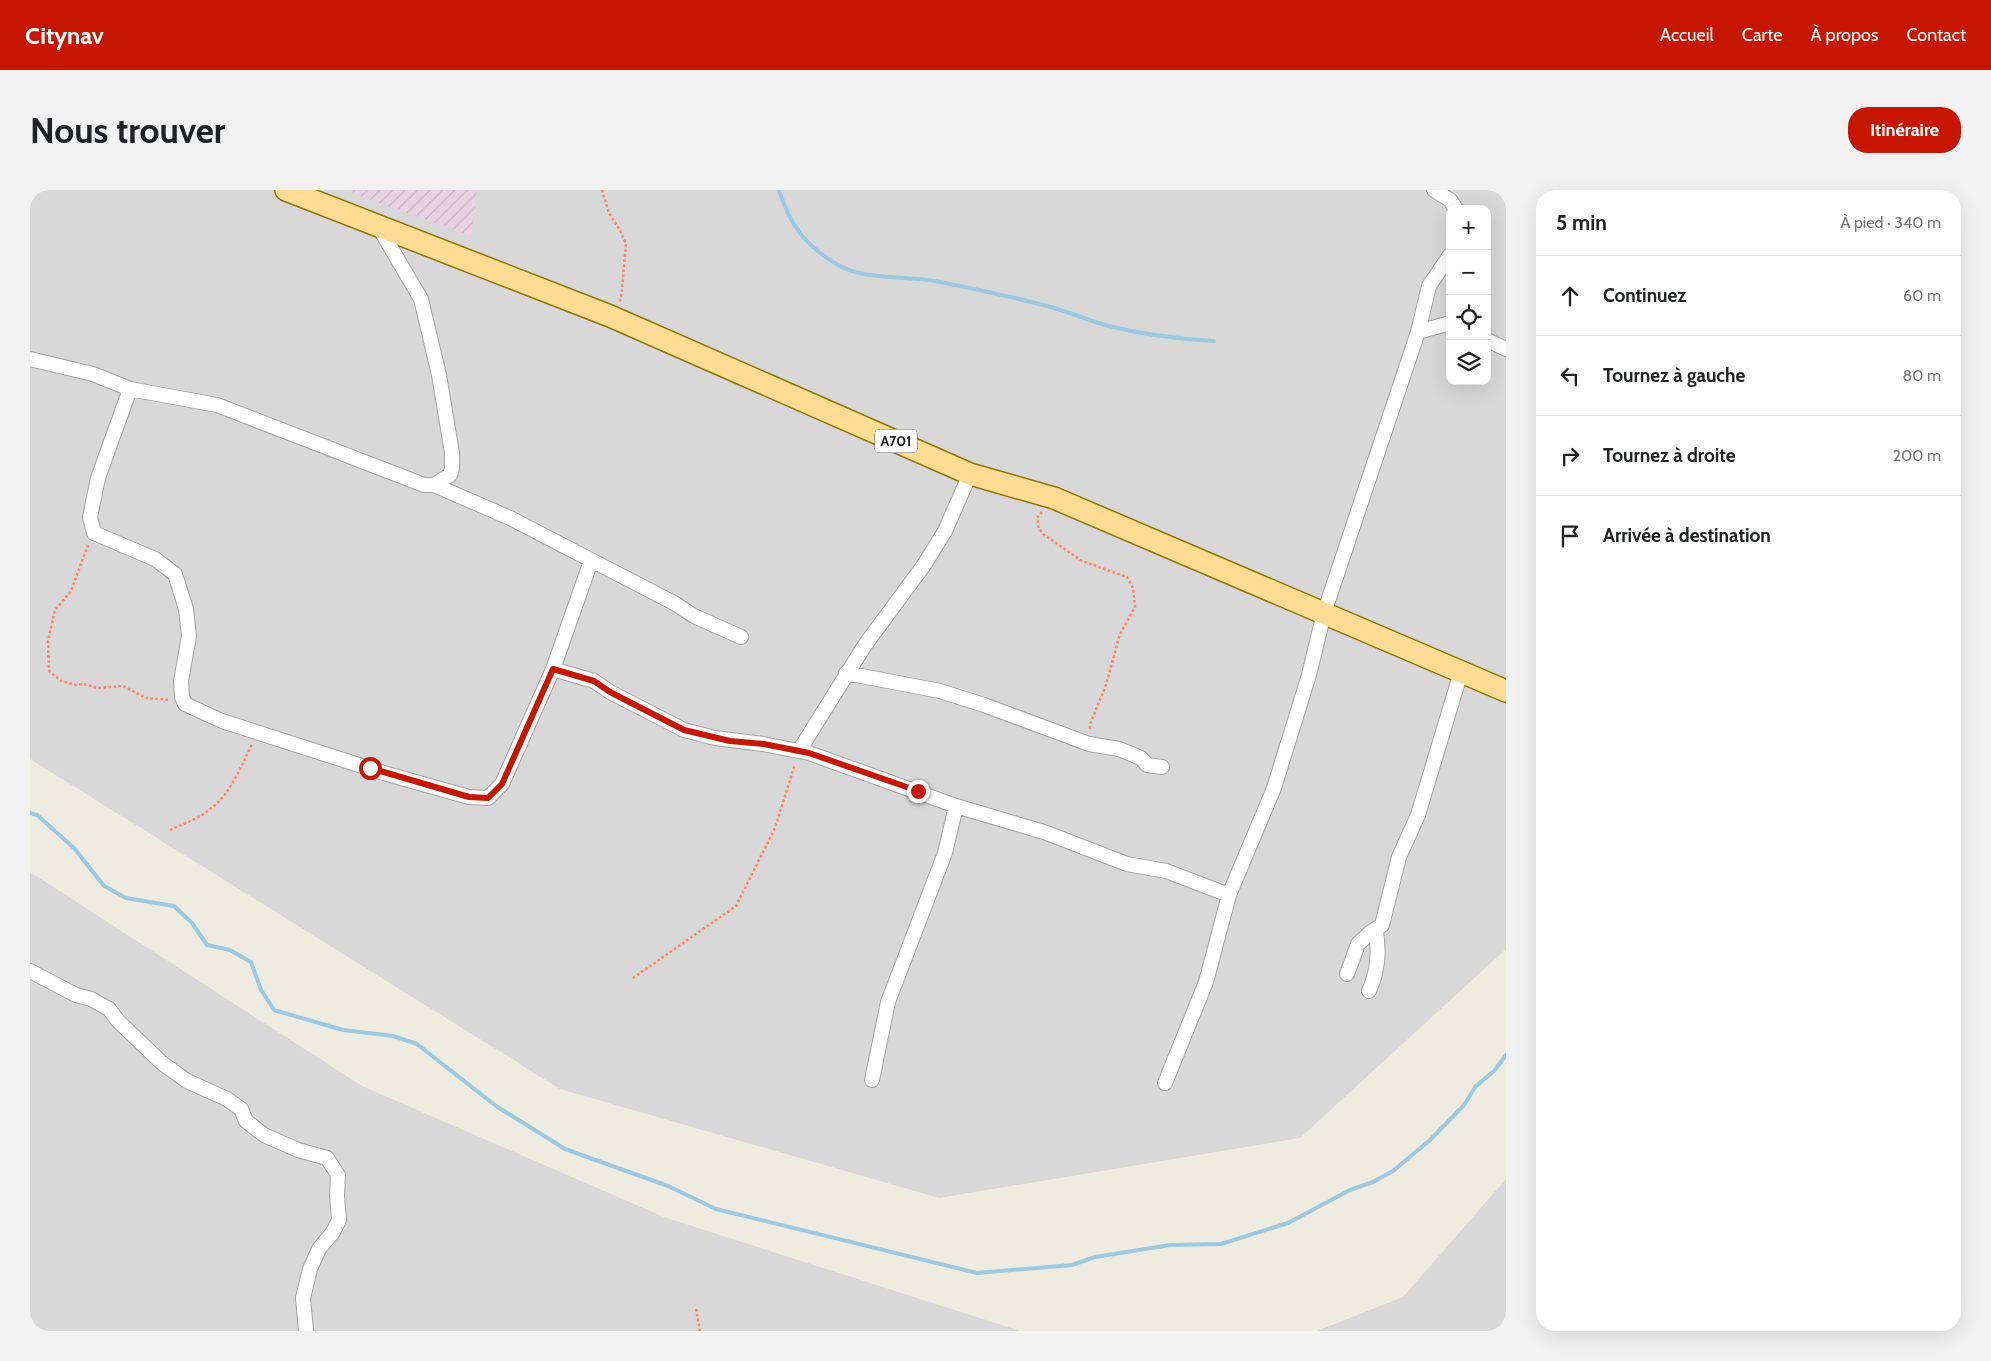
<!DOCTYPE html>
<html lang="fr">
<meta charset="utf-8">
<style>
:root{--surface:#fff;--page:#f2f2f2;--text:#202124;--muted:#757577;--line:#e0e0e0;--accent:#c61600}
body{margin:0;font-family:Cabin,sans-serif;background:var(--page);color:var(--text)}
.controls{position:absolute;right:15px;top:15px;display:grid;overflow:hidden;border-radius:10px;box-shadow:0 5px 20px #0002}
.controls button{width:45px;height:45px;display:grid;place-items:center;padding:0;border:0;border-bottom:1px solid var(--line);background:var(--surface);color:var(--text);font:25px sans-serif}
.stop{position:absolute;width:15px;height:15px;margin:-11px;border:4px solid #c61600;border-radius:50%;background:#fff}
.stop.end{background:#c61600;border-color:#fff;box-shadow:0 1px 5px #0008}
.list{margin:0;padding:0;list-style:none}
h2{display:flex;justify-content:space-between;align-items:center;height:65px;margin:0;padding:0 20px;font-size:21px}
h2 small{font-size:16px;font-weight:400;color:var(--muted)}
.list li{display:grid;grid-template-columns:32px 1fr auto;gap:15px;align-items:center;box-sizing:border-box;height:80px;padding:0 20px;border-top:1px solid var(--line)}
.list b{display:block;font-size:19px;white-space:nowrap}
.list em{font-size:16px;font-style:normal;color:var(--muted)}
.icon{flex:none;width:28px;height:28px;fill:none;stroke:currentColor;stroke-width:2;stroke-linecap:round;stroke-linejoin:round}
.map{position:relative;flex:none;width:1476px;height:1141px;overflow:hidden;border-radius:20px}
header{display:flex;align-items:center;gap:30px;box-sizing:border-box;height:70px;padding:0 25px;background:var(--accent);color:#fff}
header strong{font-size:24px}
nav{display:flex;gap:28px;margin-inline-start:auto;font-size:18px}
.intro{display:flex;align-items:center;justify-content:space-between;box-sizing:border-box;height:120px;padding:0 30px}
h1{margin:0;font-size:35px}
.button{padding:12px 22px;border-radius:20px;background:var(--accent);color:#fff;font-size:18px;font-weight:700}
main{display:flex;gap:30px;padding:0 30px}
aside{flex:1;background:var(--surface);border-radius:20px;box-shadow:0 5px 20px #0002}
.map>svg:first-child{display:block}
</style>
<header>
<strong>Citynav</strong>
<nav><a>Accueil</a><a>Carte</a><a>À propos</a><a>Contact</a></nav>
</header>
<div class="intro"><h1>Nous trouver</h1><a class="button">Itinéraire</a></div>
<main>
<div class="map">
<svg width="1476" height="1141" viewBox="0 0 1476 1141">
<defs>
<pattern id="industrial-furrows" width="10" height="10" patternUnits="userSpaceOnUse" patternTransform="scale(1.25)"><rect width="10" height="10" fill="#e8d1e1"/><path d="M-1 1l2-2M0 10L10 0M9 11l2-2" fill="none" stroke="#c6b3c0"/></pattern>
</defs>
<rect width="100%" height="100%" fill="#eeebe0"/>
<path fill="#d9d8d8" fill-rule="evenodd" d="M0 0H1476V759L1270 948 909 1008 530 899 0 569ZM1420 19H1457V191H1420Z
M0 682 332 896 634 1027 990 1141H0Z
M1476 989V1141H1287L1373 1107Z"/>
<path fill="url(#industrial-furrows)" d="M317 0H447L441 46 333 7Z"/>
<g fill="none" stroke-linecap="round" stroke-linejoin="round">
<path stroke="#9cc9e0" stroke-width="4" d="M749 0C760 36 776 56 808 75 837 91 874 85 905 91 945 99 985 107 1024 118 1041 123 1058 130 1075 135 1110 144 1147 149 1184 151
M0 623 7 625 44 658 74 696 96 708 144 716 162 733 177 755 200 760 221 772 231 800 244 820 313 840 363 846 387 854 466 916 535 959 638 996 686 1019 947 1083 1042 1075 1065 1067 1140 1055 1191 1054 1258 1033 1320 1000 1343 992 1363 981 1400 950 1434 915 1446 896 1464 881 1476 865"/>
<g stroke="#a2a2a2" stroke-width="16">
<path id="minor" d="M1404 0 1420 10 1426 19
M1388 142 1420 133
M1457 150 1476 159
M0 169 63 184 100 199 187 215 394 295H404L420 285 422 279V263L409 185 391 109 348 36
M100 199 68 288 60 327 64 343 125 369 145 384 156 419 159 446 151 491 152 507 155 514 192 531 357 584 439 607 458 608 472 594 523 479 561 371
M404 295 480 328 644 413 664 426 711 447
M523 479 564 491 580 502 654 540 685 548 733 554 779 563 926 616 1014 642 1097 674 1136 681 1199 705
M816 483 910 501 954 515 1059 554 1089 559 1111 568 1117 575 1132 577
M769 561 835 455 894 375 915 341 940 284
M0 781 46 805 61 809 79 819 88 831 132 873 157 891 197 909 211 919 216 931 234 945 268 960 297 968 308 985 307 1006 309 1030 303 1042 289 1059 280 1079 273 1108 276 1141
M1317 784 1328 754 1341 742 1352 735 1369 667 1388 625 1431 482
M1339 801C1348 781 1349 763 1346 741
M842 890 858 812 915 663 926 616
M1135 893 1176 792 1199 705 1244 598 1279 485 1294 423 1388 142 1399 96 1420 65"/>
</g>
<g stroke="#927200" stroke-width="24">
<path id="primary" d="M256 0 580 126 940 284 1024 308 1476 501"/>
</g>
<path stroke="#ff815f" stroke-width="2.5" stroke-dasharray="2.5 2.5" stroke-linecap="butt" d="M572 0 579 23 590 40 596 54 591 109 589 112
M1012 322 1008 326V336L1013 344 1052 371 1097 387 1103 398 1105 417 1090 444 1075 498 1060 534V541
M58 355 41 401 25 420 18 451 19 481 31 491 46 495 54 494 68 498 93 496 116 508 139 510
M140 640C152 634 168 629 179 620 201 604 210 578 222 554
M603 788 706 716 745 638 765 574
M666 1119 670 1141"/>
<use href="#minor" stroke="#fff" stroke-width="14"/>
<use href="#primary" stroke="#ffdc93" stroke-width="21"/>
</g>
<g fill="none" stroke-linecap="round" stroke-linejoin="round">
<path stroke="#c61600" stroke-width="6" d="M340 578 439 607 458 608 472 594 523 479 564 491 580 502 654 540 700 551 734 554 779 563 888 601"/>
</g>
<g text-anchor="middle" stroke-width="4" stroke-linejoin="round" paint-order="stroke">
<rect fill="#fff" stroke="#5f5f5f" stroke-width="1" x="845" y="239.5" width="42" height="23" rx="4"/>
<g font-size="14" font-weight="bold" fill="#1b1b1b">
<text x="866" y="256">A701</text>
</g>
</g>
</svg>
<div class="controls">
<button>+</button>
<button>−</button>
<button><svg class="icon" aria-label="locate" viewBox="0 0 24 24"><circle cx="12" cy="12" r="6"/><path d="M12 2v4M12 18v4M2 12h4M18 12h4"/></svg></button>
<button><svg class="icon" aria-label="layers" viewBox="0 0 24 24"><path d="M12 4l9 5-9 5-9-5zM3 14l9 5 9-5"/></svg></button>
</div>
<div class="stop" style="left:340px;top:578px"></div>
<div class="stop end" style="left:888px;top:601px"></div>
</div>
<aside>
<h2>5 min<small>À pied · 340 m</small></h2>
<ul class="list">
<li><svg class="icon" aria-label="ahead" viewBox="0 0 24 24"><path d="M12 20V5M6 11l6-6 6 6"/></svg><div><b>Continuez</b></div><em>60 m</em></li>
<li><svg class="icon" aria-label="left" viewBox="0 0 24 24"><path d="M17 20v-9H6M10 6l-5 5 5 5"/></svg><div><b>Tournez à gauche</b></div><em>80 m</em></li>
<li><svg class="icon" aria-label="right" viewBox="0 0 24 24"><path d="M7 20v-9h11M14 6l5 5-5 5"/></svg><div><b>Tournez à droite</b></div><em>200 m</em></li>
<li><svg class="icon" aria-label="arrive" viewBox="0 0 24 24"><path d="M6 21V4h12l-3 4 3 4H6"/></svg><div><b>Arrivée à destination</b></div></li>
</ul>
</aside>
</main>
